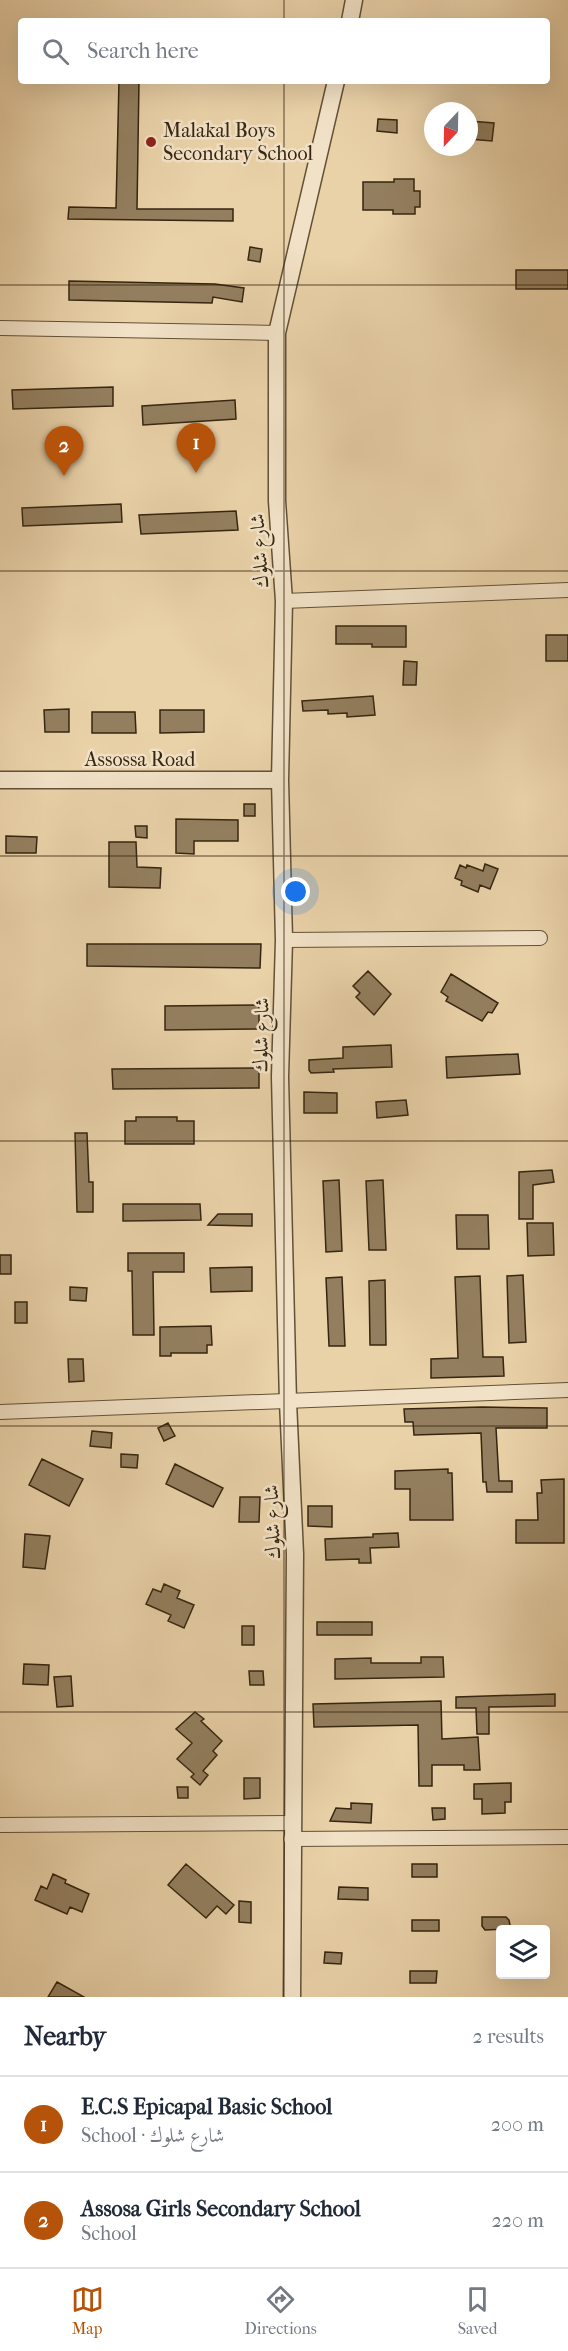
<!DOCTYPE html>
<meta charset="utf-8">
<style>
:root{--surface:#fff;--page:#f2f2f3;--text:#1f2937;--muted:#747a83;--line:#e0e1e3;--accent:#b45309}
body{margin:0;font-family:"IM FELL French Canon",Amiri,serif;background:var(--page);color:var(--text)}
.controls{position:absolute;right:18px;bottom:18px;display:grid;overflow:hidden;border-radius:6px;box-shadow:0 6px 24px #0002}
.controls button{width:54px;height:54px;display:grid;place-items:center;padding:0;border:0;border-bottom:2px solid var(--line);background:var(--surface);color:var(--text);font:30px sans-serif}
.compass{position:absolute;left:424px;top:102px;width:54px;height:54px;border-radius:50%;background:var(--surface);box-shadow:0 6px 24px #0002;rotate:202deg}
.you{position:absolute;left:296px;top:892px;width:21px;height:21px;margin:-15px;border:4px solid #fff;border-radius:50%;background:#1a73e8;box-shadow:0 0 0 9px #1a73e833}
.badge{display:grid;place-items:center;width:39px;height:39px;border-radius:50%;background:var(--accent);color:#fff;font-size:20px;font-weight:700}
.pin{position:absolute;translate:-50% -50px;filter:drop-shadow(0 2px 3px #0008)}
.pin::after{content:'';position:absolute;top:32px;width:21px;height:18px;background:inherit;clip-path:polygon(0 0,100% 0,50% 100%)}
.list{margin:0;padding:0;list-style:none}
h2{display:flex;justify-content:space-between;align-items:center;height:78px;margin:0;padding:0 24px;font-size:26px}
h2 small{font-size:20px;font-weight:400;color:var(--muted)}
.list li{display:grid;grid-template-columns:39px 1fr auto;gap:18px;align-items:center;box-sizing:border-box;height:96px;padding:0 24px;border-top:2px solid var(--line)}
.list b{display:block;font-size:22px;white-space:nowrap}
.list p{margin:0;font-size:20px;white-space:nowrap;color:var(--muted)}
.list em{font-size:20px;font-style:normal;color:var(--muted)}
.icon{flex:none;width:33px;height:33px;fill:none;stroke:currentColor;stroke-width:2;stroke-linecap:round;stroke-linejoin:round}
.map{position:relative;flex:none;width:568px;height:1997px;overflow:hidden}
.search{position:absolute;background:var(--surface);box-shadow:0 6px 24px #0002;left:18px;right:18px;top:18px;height:66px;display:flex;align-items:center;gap:15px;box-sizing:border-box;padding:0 21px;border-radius:6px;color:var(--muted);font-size:22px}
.sheet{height:270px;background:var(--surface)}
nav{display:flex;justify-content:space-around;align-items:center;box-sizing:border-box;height:84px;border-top:2px solid var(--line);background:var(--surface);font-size:16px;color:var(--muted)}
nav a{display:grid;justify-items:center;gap:3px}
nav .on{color:var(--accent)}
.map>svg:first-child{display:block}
</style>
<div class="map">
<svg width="568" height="1997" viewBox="0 0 568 1997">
<rect width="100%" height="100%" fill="#e9d1a8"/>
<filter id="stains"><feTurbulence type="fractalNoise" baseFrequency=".00333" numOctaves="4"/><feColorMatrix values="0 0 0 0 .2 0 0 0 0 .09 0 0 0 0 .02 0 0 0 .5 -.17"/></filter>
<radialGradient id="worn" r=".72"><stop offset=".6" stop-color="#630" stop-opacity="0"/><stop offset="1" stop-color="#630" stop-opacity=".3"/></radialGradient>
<path fill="#937f5f" stroke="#362610" stroke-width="1.5" d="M119 81H139L137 209H233V221L68 219 69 207 116 208Z
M378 119 397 120V133L377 131Z
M469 121 494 123 492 141 469 139Z
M394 179H414V191H420V207H415V214H393V210H363V182H394Z
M250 247 262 249 260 262 248 260Z
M516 270H568V289H516Z
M69 281 215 284 244 288 242 302 213 297 212 303 69 300Z
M113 387V406L13 409 12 390Z
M235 400 236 419 143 425 142 406Z
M121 504 122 522 23 526 22 508Z
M236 511 238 530 141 534 139 515Z
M336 626H406V647H372V644H336Z
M546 635H568V661H546Z
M404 661 417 662 416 685H403Z
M373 696 375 715 347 717V713L328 714V710L303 711 302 701Z
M69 709V732H45L44 710Z
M160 710H204V732L160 733Z
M92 712H135L136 733H92Z
M244 804H255V816H244Z
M176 819 238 820V841H194V854L176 853Z
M135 826H147V838L136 837Z
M6 836 37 837 36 853H6Z
M109 842H136L137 867 161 868 160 888 109 887Z
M485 864 498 869 490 889 480 885 478 892 461 885 462 881 455 878 460 865 466 868 467 865 483 871Z
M87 944H261L260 968 87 966Z
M368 971 391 994 374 1015 356 997 360 993 353 986Z
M451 974 498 1003 492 1013 488 1012 482 1021 446 1001 448 997 441 992Z
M259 1005V1029L165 1030V1006Z
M391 1045 392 1067 333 1069 334 1072 311 1073 309 1070V1060L343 1058V1047Z
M518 1054 520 1074 447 1078 446 1057Z
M259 1068V1088L113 1089 112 1069Z
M304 1092 337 1093V1113H304Z
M406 1100 408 1115 377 1118 376 1102Z
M136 1117H177V1121H194V1144H125V1121H136Z
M75 1133H87L89 1182H93V1212H77Z
M552 1170 554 1182 533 1185V1219H519V1172Z
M339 1180 342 1251 326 1252 323 1181Z
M383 1180 386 1250H369L366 1181Z
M123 1204H200L201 1220 123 1221Z
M218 1214H252V1226L208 1225Z
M456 1215H488L489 1249H457Z
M527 1223H553L554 1255 528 1256Z
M128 1253H184V1272H153L154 1335H133L132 1271H128Z
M0 1255H11V1274H0Z
M252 1267V1291L211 1292 210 1268Z
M523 1275 526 1342 509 1343 507 1276Z
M480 1276 483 1357H503L504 1376 431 1378V1359L458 1358 455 1277Z
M342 1277 345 1346H329L326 1278Z
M385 1280 386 1345H370L369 1281Z
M70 1287 87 1288 86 1301 70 1300Z
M15 1302H27V1323H15Z
M211 1326 212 1345H207V1353H171V1356H160V1327Z
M68 1359H83L84 1381 69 1382Z
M482 1407 547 1408V1428H496L499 1481H512V1492H487L486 1482H483L481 1433 414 1435 413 1422H405L404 1409Z
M168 1423 175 1436 164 1441 158 1428Z
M92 1431 112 1433 111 1448 90 1446Z
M121 1454 138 1455 137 1468 121 1467Z
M42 1459 83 1479 69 1506 29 1485Z
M175 1464 223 1488 213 1507 166 1484Z
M448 1469V1473H452L453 1520H410V1489H395V1471Z
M564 1479V1543H516V1520H538L537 1493H542L541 1480Z
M240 1497H260L259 1522H239Z
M308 1506H332V1527L308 1526Z
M398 1533 399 1547 370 1548 371 1563H359V1559L326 1560 325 1539 373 1537V1534Z
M25 1534 50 1536 45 1569 23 1567Z
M164 1584 180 1591 177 1598 194 1605 184 1628 168 1621 171 1615 146 1604 153 1589 161 1592Z
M317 1622H372V1635H317Z
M242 1626H254V1645H242Z
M421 1657H443L444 1677 335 1679V1659L371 1658V1663H421Z
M24 1664 49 1665 48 1685 23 1684Z
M249 1671H263L264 1685H250Z
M71 1676 73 1706 57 1707 54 1677Z
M555 1694V1706L489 1707V1734H477L476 1708H456V1697Z
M441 1701 442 1739 478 1737 480 1770H464V1765H432V1786H419L418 1725 314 1727 313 1704Z
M195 1712 204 1719 201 1721 222 1741 213 1751 217 1755 203 1771 208 1775 200 1785 191 1777 194 1774 177 1759 192 1743 176 1729Z
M244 1778H260V1798L244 1799Z
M511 1783V1802H505V1813L482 1814V1799H474V1784Z
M177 1787H188V1798H178Z
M351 1803 372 1804 371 1823 330 1821 336 1808 351 1809Z
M432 1808H445V1819L433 1820Z
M186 1864 234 1905 226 1914 217 1906 206 1918 168 1885Z
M412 1864H437V1877H412Z
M53 1874 66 1880 65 1883 89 1894 82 1912 70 1907 67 1914 35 1900 41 1886 47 1889Z
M339 1887 368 1888V1900L338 1899Z
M239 1901 251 1902V1923L239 1922Z
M482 1917H506L509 1920 510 1925 507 1929 485 1930 482 1926Z
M412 1920H439V1931H412Z
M325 1952 342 1953 341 1964 324 1963Z
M410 1971H437L436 1983H410Z
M57 1982 84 1997H48Z"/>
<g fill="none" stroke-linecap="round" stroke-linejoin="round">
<g stroke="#635136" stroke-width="16">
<path id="minor" d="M0 328 277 333
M284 601 568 590
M284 940 540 938
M0 1412 568 1390
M0 1825 291 1823
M291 1839 568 1837"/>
</g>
<g stroke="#635136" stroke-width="19">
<path id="tertiary" d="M350 21 354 0
M0 780H280
M292 1997 295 1554 288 1402 280 1077 284 940 280 780 284 601 277 501V333L336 81"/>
</g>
<use href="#minor" stroke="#f1e1c6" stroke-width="14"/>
<use href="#tertiary" stroke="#f1e1c6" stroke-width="16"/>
</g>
<path fill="none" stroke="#362610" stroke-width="1.5" stroke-opacity="0.55" d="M284 0V21M284 81V1997M0 285H568M0 571H568M0 856H568M0 1141H568M0 1426H568M0 1712H568"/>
<circle fill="#8f2418" stroke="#f1e1c6" stroke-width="2" cx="151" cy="142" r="6"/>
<g text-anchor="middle" stroke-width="5" stroke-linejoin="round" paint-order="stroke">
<g font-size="20" fill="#362610" stroke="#f1e1c6" text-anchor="start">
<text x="163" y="137">Malakal Boys<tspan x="163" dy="23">Secondary School</tspan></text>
</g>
<g font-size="20" fill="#362610" stroke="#f1e1c6">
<text transform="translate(259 551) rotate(-94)" y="7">شارع شلوك</text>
<text x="140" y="766">Assossa Road</text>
<text transform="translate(261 1035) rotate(-89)" y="7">شارع شلوك</text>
<text transform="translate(272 1522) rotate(-92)" y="7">شارع شلوك</text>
</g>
</g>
<rect width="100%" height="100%" filter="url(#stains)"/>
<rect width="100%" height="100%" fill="url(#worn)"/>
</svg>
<div class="controls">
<button><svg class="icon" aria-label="layers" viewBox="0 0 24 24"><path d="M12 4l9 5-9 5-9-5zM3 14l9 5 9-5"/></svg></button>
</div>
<svg class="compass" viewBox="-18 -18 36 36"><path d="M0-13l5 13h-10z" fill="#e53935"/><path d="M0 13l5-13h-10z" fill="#747a83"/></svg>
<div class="you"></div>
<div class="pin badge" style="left:196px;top:473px">1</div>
<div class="pin badge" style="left:64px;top:476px">2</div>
<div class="search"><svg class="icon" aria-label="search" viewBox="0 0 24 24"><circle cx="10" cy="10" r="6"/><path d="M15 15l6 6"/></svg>Search here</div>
</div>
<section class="sheet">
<h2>Nearby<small>2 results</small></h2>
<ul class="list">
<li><span class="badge">1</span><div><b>E.C.S Epicapal Basic School</b><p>School · شارع شلوك</p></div><em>200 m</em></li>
<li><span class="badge">2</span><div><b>Assosa Girls Secondary School</b><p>School</p></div><em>220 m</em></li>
</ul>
</section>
<nav>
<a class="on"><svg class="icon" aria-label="map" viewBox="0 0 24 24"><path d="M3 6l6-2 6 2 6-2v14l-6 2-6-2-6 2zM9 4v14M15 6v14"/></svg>Map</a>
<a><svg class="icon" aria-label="directions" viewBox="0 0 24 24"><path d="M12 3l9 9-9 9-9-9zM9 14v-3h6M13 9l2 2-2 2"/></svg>Directions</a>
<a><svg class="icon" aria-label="saved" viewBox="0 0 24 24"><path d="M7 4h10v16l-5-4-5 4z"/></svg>Saved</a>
</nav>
